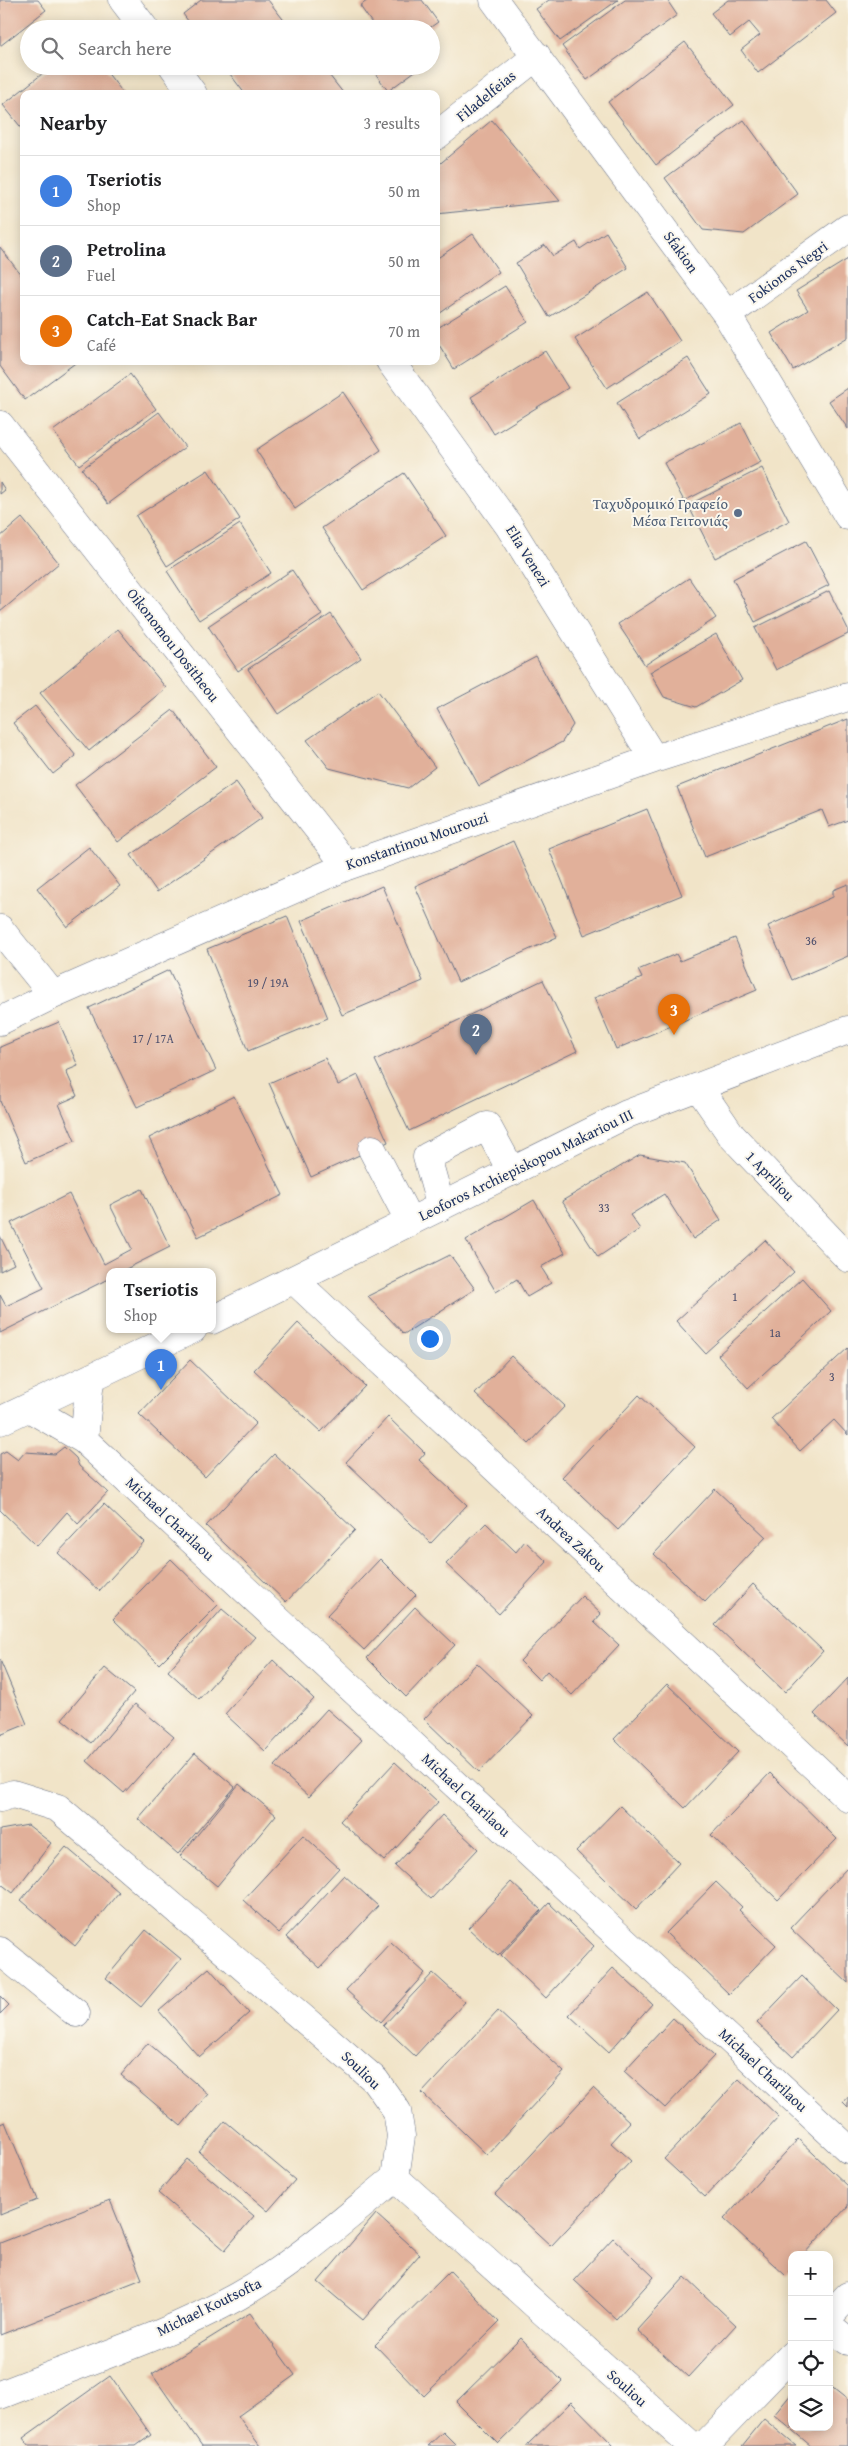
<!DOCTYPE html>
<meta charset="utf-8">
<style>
:root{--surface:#fff;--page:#f2f2f2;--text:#202124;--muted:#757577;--line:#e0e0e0;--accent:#d1495b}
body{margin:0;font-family:"Gentium Book Plus",serif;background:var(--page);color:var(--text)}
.controls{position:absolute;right:15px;bottom:15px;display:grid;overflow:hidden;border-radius:10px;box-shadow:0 2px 12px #0003}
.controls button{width:45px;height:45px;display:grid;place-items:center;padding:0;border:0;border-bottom:1px solid var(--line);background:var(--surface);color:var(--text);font:25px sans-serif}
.you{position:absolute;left:429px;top:1338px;width:18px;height:18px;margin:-12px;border:4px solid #fff;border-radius:50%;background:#1a73e8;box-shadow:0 0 0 8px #1a73e833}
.badge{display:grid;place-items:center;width:32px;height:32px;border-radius:50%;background:var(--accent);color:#fff;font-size:16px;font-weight:700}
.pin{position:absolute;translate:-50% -41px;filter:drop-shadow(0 1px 2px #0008)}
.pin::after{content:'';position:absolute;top:26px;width:18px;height:15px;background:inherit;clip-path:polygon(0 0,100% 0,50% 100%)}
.popup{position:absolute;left:106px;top:1268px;width:110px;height:65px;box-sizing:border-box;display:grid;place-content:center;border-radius:10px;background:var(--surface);filter:drop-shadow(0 1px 4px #0005);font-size:16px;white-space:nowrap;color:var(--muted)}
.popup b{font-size:19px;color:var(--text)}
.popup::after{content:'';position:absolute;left:50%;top:100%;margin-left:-10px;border:10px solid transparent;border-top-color:var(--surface)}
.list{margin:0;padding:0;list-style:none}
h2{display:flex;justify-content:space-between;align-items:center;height:65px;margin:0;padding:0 20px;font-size:21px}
h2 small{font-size:16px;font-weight:400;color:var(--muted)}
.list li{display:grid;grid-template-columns:32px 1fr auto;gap:15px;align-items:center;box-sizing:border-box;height:70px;padding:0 20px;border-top:1px solid var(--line)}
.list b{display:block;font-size:19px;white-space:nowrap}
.list p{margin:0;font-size:16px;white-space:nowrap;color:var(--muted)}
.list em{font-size:16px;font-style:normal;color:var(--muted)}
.icon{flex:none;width:28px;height:28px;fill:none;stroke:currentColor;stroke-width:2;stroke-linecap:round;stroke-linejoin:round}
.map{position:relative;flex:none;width:848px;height:2446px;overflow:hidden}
.search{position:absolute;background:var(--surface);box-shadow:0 2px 12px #0003;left:20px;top:20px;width:420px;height:55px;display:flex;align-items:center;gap:12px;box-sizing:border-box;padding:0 18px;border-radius:28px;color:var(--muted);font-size:19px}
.panel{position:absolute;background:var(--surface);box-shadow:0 2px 12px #0003;left:20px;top:90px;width:420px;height:275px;border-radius:10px}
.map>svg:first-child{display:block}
</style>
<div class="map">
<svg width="848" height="2446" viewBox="0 0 848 2446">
<rect width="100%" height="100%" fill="#fbf7ec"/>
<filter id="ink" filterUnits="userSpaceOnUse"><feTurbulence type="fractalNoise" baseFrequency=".02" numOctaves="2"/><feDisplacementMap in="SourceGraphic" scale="10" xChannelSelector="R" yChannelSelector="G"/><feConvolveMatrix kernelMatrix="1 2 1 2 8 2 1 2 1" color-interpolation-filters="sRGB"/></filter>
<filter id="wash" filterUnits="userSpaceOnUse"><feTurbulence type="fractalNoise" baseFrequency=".0096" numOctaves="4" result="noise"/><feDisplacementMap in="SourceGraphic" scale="20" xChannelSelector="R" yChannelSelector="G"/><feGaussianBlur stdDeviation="1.12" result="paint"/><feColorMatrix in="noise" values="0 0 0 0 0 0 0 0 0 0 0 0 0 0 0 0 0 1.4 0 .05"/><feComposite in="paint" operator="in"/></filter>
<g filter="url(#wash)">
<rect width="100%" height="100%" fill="#f1e4c8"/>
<g id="blocks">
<path fill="#e1b09a" d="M0 0H38L46 10 0 46Z
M201 0H268L286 23 279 29H194L183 14Z
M368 0H422L438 22 428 29H376L360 6Z
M549 0H618L560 41 536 9Z
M625 0H667L677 15 587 80 562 46Z
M728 0H826L836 13 758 73 741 50 760 35 749 22 730 37 711 13Z
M685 42 734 105 656 165 608 102Z
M431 49 436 56 431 60Z
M52 66H102L124 94H24V131L3 105Z
M224 66H322L344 94H245Z
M370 66H422L388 91Z
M492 120 560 201 436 214V167Z
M744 120 798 194 744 234 703 230 665 178Z
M606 232 628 268 549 317 516 263 545 245 553 256 576 242 580 249Z
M473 234 499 272 436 316V259Z
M0 247 24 279V361H78L25 400 0 366Z
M848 259V337L793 370 771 333 808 310 796 291Z
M505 286 528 322 454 369 436 340V329Z
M648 292 680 341 607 388 575 339Z
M545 351 568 388 494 434 471 397Z
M688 358 711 394 640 439 617 403Z
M130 374 156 409 79 465 53 431Z
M848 388V429L829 401Z
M343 392 381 450 295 509 256 450Z
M159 412 185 447 108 504 82 469Z
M741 423 761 462 684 501 664 463Z
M762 468 789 521 715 558 688 505Z
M208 470 240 519 167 566 136 516Z
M404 473 446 536 363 590 322 528Z
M0 482 5 490 0 494Z
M22 518 59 563 0 612V537Z
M240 524 271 573 199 620 167 571Z
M806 541 829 585 755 622 733 579Z
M292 570 322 615 238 671 208 626Z
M689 578 716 618 645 665 618 624Z
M829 591 848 629V634L776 670 755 628Z
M331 614 361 658 278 714 248 669Z
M118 629 166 688 89 751 40 693Z
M716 634 742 680 696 707 664 697 650 672Z
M536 657 573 725 562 742 479 786 437 709Z
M378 691 435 767 408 788 329 768 307 740Z
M35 706 76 756 53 774 13 723Z
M173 710 216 767 118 842 75 785Z
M848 719V820L829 827 822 810 705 857 677 787Z
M236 782 262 818 157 892 131 855Z
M647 809 682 895 584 935 549 849Z
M513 841 557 937 458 982 415 886Z
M89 847 120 886 67 927 37 888Z
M848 884V956L792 980 768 926 833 897V890Z
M382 886 423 981 342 1015 301 921Z
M287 916 328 1018 248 1051 207 949Z
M735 938 757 990 616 1049 594 998 642 978 638 970 676 954 680 961Z
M169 970 216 1070 137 1107 89 1008Z
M543 980 577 1051 409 1131 375 1060Z
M59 1022 78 1066 66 1071 77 1096 59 1104 75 1141 26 1162 0 1101V1047Z
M325 1058 338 1085 358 1075 388 1142 311 1177 269 1083Z
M234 1096 283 1195 198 1237 149 1138Z
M640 1155 685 1163 721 1220 693 1239 664 1194 630 1215 640 1229 598 1257 562 1201Z
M142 1189 170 1247 122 1271H110V1278L0 1333V1295L6 1306 44 1288 11 1223 69 1194 104 1264 132 1249 110 1205Z
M534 1200 565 1253 541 1267 551 1283 527 1297 517 1279 496 1292 466 1240Z
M0 1236 14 1264 0 1271Z
M765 1240 794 1272 705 1353 676 1321Z
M450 1255 475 1289 404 1334 368 1296Z
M802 1278 831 1311 748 1388 718 1355Z
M298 1323 365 1386 321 1432 254 1370Z
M848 1348V1435L834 1420 800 1451 771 1419Z
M511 1356 565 1406 529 1444 475 1394Z
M190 1360 256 1423 205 1477 139 1414Z
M639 1395 695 1447 618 1530 562 1477Z
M388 1417 425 1453 419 1460 467 1505 431 1543 346 1462Z
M64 1447 76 1458 79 1466 108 1492 78 1524 67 1512 37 1546 0 1510V1454L6 1451 18 1460 25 1452 55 1454Z
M274 1454 355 1530 286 1602 206 1526Z
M715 1489 766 1537 705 1602 654 1554Z
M104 1504 144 1542 99 1591 58 1553Z
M486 1523 516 1552 525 1541 547 1562 499 1614 446 1564Z
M171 1559 218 1605 159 1664 113 1619Z
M380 1559 416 1595 364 1650 327 1615Z
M753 1584 823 1651 785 1692 715 1625Z
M582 1596 601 1614 594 1622 619 1645 572 1695 547 1671 539 1680 520 1661Z
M415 1607 455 1645 406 1697 367 1658Z
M222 1609 255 1637 199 1699 168 1671Z
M0 1660 27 1724 0 1735Z
M273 1660 314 1699 265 1751 225 1714Z
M477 1663 533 1716 479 1772 424 1719Z
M105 1668 134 1692 91 1743 62 1719Z
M848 1678V1746L814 1714Z
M667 1684 738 1752 685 1808 614 1739Z
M135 1704 174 1737 124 1793 87 1761Z
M327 1709 362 1740 309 1797 275 1766Z
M195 1753 235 1787 178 1854 138 1819Z
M395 1762 438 1802 384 1861 340 1821Z
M770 1773 837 1839 778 1900 711 1835Z
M239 1784 276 1815 217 1886 180 1856Z
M620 1806 679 1863 636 1909 576 1851Z
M442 1815 478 1849 431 1899 395 1866Z
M28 1825 51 1843 13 1893 0 1883V1830Z
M303 1835 339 1868 279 1933 243 1900Z
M66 1847 119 1892 75 1946 21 1900Z
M848 1867V1983L790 1928Z
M344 1875 378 1906 320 1968 286 1937Z
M511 1882 541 1910 498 1956 468 1928Z
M716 1882 742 1907 739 1910 776 1945 729 1994 666 1933Z
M549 1903 594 1946 546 1998 501 1955Z
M146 1930 181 1959 141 2007 106 1978Z
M391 1942 425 1973 381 2022 346 1990Z
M209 1968 249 2013 199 2057 159 2011Z
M613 1968 652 2004 609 2052 569 2015Z
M433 1973 465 2002 415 2056 383 2026Z
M802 1976 837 2010 793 2057 757 2023Z
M0 1996 9 2005 0 2014Z
M498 2011 564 2072 487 2155 422 2093Z
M673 2018 714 2056 665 2108 624 2071Z
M148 2043 208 2094 181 2126 121 2075Z
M739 2079 779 2117 705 2197 664 2159Z
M593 2088 630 2122 611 2143 631 2161 551 2246 495 2194Z
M848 2096V2107L843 2102Z
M225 2121 295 2180 268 2211 199 2152Z
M5 2122 37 2200 0 2215V2124Z
M798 2139 848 2186V2206L803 2255H792V2268L785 2275 724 2219Z
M187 2159 254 2216 225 2250 158 2193Z
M110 2200 142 2279 0 2335V2243Z
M376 2214 420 2254 363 2320 318 2282Z
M613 2238 654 2277 616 2319 574 2280Z
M450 2271 499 2322 424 2396 375 2345Z
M685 2277 736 2325 688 2377 637 2330Z
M250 2313 295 2375 238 2416 260 2446H202L152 2374Z
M521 2338 562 2381 498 2444 456 2402Z
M110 2376 151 2435 136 2446H29L23 2438Z
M829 2385 848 2400V2446H811L774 2415 792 2393V2427H829Z
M571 2402 614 2446H526Z
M764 2419 796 2446H742Z
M443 2432 457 2446H428Z"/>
</g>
</g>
<g filter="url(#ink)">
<use href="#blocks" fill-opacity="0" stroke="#666e83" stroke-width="1"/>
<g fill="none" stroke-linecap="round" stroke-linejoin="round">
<g stroke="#666e83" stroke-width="29">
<path id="minor" d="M123 0 145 29
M494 0 727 315 848 516
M173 66 193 94
M436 136 537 56
M727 315 848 228
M390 361 509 526 654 759
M0 425 347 866
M0 929 53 995
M0 1021 53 995 347 866 654 759 848 697
M699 1088 732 1136 848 1258
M372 1149 410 1222
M441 1207 427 1157 487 1126 512 1172
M294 1280 848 1798
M29 1408 84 1440 848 2149
M84 1440 90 1379
M0 1798 13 1794 58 1808 375 2080 397 2111 401 2136 395 2178 692 2446
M0 1951 76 2013
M829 2316 848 2296
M829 2326 848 2341
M0 2395C78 2364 165 2337 238 2296 295 2264 344 2219 395 2178
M704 2446 792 2355"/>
</g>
<g stroke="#666e83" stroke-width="29">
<path id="major" d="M212 1320 627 1114 848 1030
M0 1421 193 1329"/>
</g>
<use href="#minor" stroke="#fff" stroke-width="28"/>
<use href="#major" stroke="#fff" stroke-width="28"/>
</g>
</g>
<circle fill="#5c6f8a" stroke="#fbf7ec" stroke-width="2" cx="738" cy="513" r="5"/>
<g text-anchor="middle" stroke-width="4" stroke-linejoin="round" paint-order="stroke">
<g font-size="12" fill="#4c4f6d">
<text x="811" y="945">36</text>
<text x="268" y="987">19 / 19A</text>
<text x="153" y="1043">17 / 17A</text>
<text x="604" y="1212">33</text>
<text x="735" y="1301">1</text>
<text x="775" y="1337">1a</text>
<text x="832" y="1381">3</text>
</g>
<g font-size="15" fill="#1b2f5e" stroke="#fbf7ec">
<text transform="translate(486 96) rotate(-39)" y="5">Filadelfeias</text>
<text transform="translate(681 252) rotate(54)" y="5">Sfakion</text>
<text transform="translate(788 272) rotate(-36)" y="5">Fokionos Negri</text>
<text transform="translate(528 556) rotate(58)" y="5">Elia Venezi</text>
<text transform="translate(173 645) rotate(52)" y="5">Oikonomou Dositheou</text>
<text transform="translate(417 841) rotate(-19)" y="5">Konstantinou Mourouzi</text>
<text transform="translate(526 1165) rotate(-26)" y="5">Leoforos Archiepiskopou Makariou III</text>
<text transform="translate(770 1176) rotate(46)" y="5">1 Apriliou</text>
<text transform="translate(170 1519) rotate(43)" y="5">Michael Charilaou</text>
<text transform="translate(571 1539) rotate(43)" y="5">Andrea Zakou</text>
<text transform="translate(466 1795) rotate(43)" y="5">Michael Charilaou</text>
<text transform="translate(361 2070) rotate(44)" y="5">Souliou</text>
<text transform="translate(763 2070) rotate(43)" y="5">Michael Charilaou</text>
<text transform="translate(209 2307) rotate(-26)" y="5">Michael Koutsofta</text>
<text transform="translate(627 2388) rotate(42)" y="5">Souliou</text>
</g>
<g font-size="15" fill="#4e5e75" stroke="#fbf7ec" text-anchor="end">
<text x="728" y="509">Ταχυδρομικό Γραφείο<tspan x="728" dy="17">Μέσα Γειτονιάς</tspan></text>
</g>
</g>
</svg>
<div class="controls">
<button>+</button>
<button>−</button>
<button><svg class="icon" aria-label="locate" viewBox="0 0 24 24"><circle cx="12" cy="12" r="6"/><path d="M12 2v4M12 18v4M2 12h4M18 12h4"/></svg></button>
<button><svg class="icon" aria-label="layers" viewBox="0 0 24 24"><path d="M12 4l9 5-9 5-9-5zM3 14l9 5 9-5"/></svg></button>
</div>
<div class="you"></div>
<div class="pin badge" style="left:161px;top:1390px;background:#3f7fe0">1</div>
<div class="popup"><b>Tseriotis</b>Shop</div>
<div class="pin badge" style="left:476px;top:1055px;background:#5c6f8a">2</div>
<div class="pin badge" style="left:674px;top:1035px;background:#e8710a">3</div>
<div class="search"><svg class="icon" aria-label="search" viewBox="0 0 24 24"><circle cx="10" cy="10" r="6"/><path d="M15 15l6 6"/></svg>Search here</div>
<section class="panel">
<h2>Nearby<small>3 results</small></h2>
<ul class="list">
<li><span class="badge" style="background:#3f7fe0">1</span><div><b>Tseriotis</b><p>Shop</p></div><em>50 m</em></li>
<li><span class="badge" style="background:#5c6f8a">2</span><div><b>Petrolina</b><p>Fuel</p></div><em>50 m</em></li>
<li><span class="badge" style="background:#e8710a">3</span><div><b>Catch-Eat Snack Bar</b><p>Café</p></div><em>70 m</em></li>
</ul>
</section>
</div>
